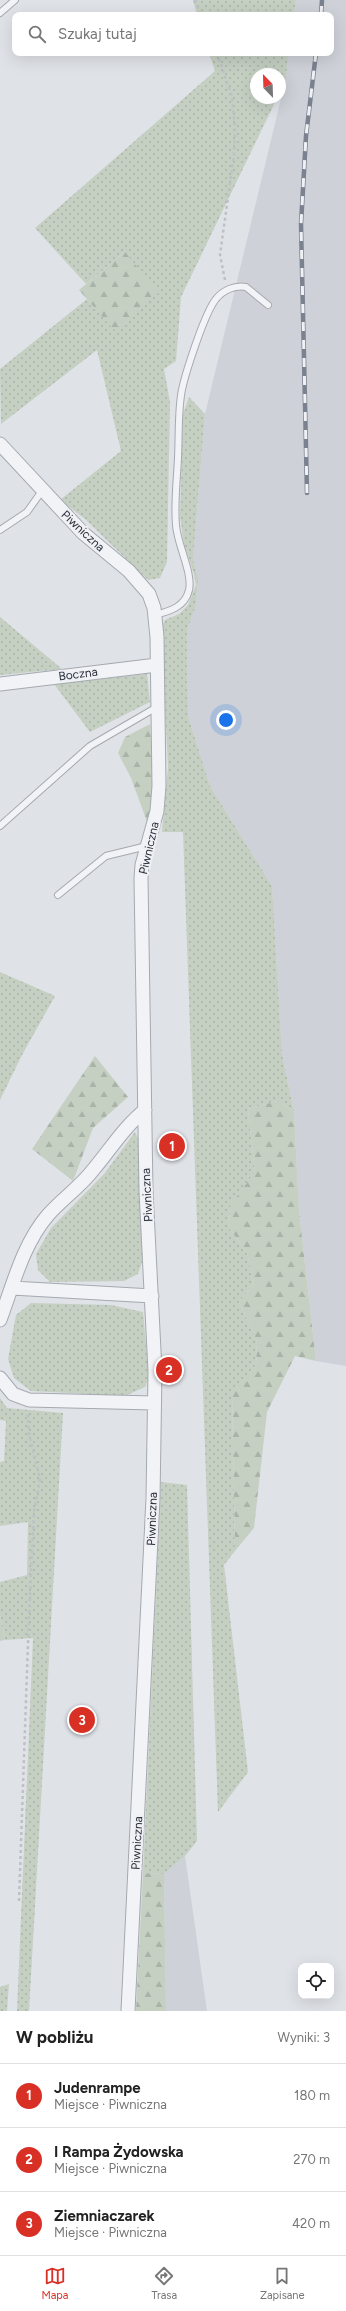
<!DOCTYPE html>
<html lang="pl">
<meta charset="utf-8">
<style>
:root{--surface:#fff;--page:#f6f6f6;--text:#222;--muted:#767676;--line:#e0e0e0;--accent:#d93025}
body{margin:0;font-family:Figtree,sans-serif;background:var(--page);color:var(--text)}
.controls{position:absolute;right:12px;bottom:12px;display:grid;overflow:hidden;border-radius:8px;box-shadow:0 4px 16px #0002}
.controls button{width:36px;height:36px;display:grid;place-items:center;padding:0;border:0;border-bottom:1px solid var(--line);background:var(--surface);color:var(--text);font:20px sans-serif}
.compass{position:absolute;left:250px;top:68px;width:36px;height:36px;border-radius:50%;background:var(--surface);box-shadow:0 4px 16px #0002;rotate:337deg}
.you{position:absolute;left:226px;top:720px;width:14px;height:14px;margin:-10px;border:3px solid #fff;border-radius:50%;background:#1a73e8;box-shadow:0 0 0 6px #1a73e833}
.badge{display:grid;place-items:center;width:26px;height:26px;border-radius:50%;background:var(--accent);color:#fff;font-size:13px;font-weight:700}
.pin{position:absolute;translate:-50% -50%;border:2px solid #fff;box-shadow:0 1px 4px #0006}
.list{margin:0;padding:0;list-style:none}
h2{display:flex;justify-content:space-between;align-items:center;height:52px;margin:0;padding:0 16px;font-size:17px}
h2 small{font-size:13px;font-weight:400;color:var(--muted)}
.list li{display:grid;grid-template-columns:26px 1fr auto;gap:12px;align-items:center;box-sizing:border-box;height:64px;padding:0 16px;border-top:1px solid var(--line)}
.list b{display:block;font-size:15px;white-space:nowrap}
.list p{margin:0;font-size:13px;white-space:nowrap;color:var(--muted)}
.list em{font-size:13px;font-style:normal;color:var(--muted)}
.icon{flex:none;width:22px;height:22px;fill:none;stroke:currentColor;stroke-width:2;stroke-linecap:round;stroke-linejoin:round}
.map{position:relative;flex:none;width:346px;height:2011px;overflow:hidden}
.search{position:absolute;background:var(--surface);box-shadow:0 4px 16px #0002;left:12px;right:12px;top:12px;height:44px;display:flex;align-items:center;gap:10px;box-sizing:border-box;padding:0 14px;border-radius:8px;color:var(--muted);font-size:15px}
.sheet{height:244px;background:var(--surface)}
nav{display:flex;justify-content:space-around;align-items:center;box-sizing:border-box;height:56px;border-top:1px solid var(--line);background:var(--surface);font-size:11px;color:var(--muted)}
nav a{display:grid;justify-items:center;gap:2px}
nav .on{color:var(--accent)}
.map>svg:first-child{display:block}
</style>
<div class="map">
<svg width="346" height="2011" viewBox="0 0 346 2011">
<defs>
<pattern id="grass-dots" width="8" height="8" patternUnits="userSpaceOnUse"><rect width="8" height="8" fill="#c5d0c2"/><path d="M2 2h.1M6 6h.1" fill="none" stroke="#a9b3a8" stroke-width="1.8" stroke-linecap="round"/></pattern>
<pattern id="forest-firs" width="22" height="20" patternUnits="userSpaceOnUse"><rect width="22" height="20" fill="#c5d0c2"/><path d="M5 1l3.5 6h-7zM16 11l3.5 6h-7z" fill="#a9b3a8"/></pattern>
</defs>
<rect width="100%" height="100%" fill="#dfe2e7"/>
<path fill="#ced1d8" d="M296 0H346V1366L316 1361 299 1211 294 1112 282 1054 272 886 210 786 188 716 187 630 196 605 198 578 193 559 205 414 285 82 289 53H331V15H294Z
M185 1856 207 2011H166L164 1874Z"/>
<path fill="url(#grass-dots)" d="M193 0H296L294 15H197Z
M209 53H289L285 82 280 91V74H256V98H277L181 297 176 361 164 369 170 402 167 562 160 578 148 580 85 519 60 500 121 451 97 350 1 424 0 369 87 299 114 329 125 252 86 284 35 228 215 71Z
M189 397 205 414 193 559 198 578 196 605 187 630 188 716 210 786 272 886 282 1054 294 1112 277 1101 248 1109 255 1172 230 1207 229 1228 247 1253 254 1284 239 1302 257 1341 256 1365 232 1393 235 1551 224 1565 248 1772 218 1812 183 832H162L168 767 161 627 165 620 179 614 188 605 196 585 194 574 184 544 180 516 183 414Z
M0 617 62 669 0 675Z
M147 674 150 702 90 732 54 684Z
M0 972 55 996 22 1055 0 1100Z
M135 1132 139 1141 145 1253 138 1274 124 1281 50 1282 38 1270 36 1254 51 1228 104 1174Z
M31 1303 111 1305 143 1312 149 1377 145 1387 125 1396 31 1391 14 1378 8 1359 16 1315Z
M0 1398 7 1408 63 1413 29 2011H17L33 1638 5 1640 0 1615V1582L27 1575 28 1522 0 1526V1462L4 1461 6 1421 0 1420Z
M161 1482 187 1485 197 1841 185 1856 164 1874 143 1873Z
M9 1984 7 2011H0V1987Z"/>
<path fill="url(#forest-firs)" d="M125 252 158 293 114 330 79 290Z
M150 724 154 796 149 827 131 778 118 753 125 737Z
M95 1056 128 1097 93 1128 73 1181 32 1149Z
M277 1101 294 1112 299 1211 316 1361 295 1356 267 1412 254 1528 235 1551 232 1392 256 1365 257 1341 239 1302 254 1284 247 1253 229 1228 230 1206 255 1172 248 1109Z
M0 1615 5 1640 0 1641Z
M143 1873 164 1874 166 2011H136Z"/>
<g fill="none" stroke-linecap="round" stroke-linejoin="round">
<g stroke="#a5a9b0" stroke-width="8">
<path id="service" d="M0 13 15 0
M0 530 27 512 42 491
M155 615C170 611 185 607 189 590 193 573 177 544 176 525 174 503 177 480 178 458 179 438 178 416 181 395 184 376 205 312 216 299 223 290 235 285 246 287L268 305
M0 826 90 746 157 707
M58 895 106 856 147 846"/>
</g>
<g stroke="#a5a9b0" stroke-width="15">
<path id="minor" d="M0 444 83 533 129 571 149 594 154 608 157 637 159 786 157 811 142 865 141 878 146 1191 155 1371 153 1498 128 2011
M0 684 157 665
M12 1288 152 1296
M0 1320C13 1285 23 1244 48 1215 62 1199 80 1187 93 1170 110 1150 124 1127 145 1110
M0 1378 13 1394 29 1400 154 1403"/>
</g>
<path stroke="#bec0c6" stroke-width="2.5" stroke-dasharray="3 3" stroke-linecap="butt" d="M195 0 201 15
M217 53 232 97 235 128 234 154 220 255 225 280
M19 1901 29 1615 34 1512 40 1479 29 1434 28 1414"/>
<use href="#service" stroke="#f2f3f6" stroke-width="6"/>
<use href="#minor" stroke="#f2f3f6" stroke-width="13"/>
<g stroke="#7b828f" stroke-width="4.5">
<path id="rail" d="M321 15 322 0
M307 493 301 224 306 136 316 53"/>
</g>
<use href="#rail" stroke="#eff1f5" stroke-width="3" stroke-dasharray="9" stroke-linecap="butt"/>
</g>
<g text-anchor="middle" stroke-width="4" stroke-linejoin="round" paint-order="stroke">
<g font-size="12" fill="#2a303c" stroke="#eff1f5">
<text transform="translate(83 531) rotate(43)" y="4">Piwniczna</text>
<text transform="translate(78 674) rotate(-7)" y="4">Boczna</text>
<text transform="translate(149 848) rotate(-77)" y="4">Piwniczna</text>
<text transform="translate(147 1195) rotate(-93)" y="4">Piwniczna</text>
<text transform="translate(152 1519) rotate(-88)" y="4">Piwniczna</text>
<text transform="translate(137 1843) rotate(-87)" y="4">Piwniczna</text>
</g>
</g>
</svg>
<div class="controls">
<button><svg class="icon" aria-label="locate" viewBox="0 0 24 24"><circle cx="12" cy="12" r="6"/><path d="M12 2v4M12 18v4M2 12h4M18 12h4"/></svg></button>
</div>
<svg class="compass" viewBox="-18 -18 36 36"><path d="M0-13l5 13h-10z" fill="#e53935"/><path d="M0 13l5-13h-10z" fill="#767676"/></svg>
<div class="you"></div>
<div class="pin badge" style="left:172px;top:1146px">1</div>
<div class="pin badge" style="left:169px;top:1370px">2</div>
<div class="pin badge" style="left:82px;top:1720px">3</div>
<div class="search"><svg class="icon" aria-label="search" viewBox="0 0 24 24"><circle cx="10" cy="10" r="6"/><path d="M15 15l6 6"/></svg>Szukaj tutaj</div>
</div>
<section class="sheet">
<h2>W pobliżu<small>Wyniki: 3</small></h2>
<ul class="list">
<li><span class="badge">1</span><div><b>Judenrampe</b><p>Miejsce · Piwniczna</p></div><em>180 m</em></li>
<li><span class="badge">2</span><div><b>I Rampa Żydowska</b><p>Miejsce · Piwniczna</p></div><em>270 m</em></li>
<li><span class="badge">3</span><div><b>Ziemniaczarek</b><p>Miejsce · Piwniczna</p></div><em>420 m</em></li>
</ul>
</section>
<nav>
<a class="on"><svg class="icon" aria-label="map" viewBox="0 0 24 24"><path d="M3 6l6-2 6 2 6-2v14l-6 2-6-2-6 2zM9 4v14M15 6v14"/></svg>Mapa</a>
<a><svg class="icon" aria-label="directions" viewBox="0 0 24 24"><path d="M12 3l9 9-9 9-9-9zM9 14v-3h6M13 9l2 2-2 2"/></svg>Trasa</a>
<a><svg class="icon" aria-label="saved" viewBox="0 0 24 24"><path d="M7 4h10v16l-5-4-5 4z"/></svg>Zapisane</a>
</nav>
